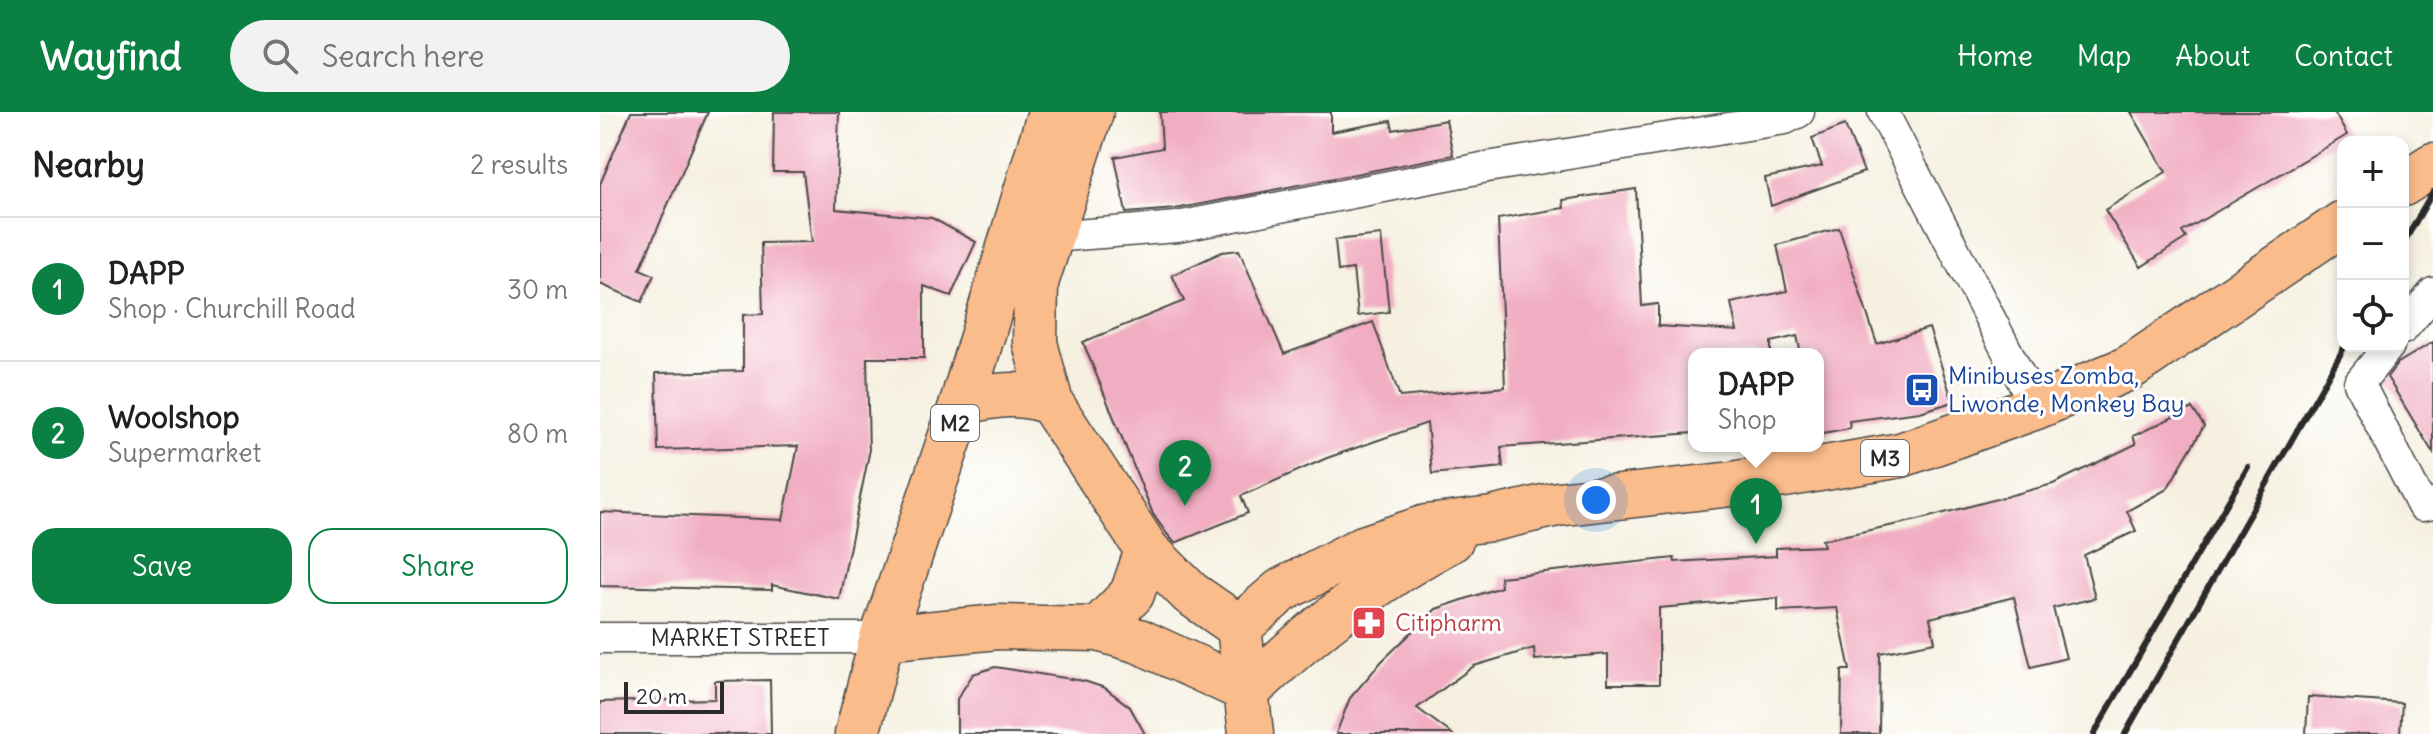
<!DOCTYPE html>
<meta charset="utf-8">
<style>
:root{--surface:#fff;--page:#f2f2f2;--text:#202124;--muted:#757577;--line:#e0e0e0;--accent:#0b8043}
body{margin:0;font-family:Delius,sans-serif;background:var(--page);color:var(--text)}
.controls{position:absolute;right:24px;top:24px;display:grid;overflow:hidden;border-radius:16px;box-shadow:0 4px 12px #0003}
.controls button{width:72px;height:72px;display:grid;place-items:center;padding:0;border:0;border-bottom:2px solid var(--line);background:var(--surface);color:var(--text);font:40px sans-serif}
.scale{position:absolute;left:24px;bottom:20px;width:100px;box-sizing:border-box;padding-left:8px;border:4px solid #2b2b2b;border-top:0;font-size:22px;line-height:28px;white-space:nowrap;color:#2b2b2b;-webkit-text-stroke:6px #fff;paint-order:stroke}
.you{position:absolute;left:996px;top:388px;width:28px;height:28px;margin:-20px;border:6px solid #fff;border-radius:50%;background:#1a73e8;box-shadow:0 0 0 12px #1a73e833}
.badge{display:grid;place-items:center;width:52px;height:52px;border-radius:50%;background:var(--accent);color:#fff;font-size:26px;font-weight:700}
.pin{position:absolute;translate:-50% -66px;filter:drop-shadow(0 2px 4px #0008)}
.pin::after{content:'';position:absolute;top:42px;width:28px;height:24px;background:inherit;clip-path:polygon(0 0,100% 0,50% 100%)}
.popup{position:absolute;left:1088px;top:236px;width:136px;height:104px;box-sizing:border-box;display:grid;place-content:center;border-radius:16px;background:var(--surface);filter:drop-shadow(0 2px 6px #0005);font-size:26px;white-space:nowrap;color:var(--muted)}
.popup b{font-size:30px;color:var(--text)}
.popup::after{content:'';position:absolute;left:50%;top:100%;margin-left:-16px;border:16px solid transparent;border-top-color:var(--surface)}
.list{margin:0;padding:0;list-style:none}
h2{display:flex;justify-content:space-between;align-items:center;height:104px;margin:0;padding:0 32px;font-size:34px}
h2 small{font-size:26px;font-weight:400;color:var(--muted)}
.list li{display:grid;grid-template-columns:52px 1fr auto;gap:24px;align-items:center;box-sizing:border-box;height:144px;padding:0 32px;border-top:2px solid var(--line)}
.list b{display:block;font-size:30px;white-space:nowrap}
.list p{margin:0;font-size:26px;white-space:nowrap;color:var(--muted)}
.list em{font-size:26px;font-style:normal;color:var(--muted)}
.actions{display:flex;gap:16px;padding:24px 32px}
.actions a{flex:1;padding:18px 0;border:2px solid var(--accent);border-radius:24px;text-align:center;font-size:28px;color:var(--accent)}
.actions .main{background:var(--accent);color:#fff}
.icon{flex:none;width:44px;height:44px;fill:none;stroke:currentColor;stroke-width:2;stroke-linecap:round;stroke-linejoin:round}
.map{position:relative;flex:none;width:1833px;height:622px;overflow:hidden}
header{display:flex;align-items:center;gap:48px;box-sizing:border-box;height:112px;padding:0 40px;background:var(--accent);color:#fff}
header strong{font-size:38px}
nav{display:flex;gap:44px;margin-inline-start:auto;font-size:28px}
.search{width:560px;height:72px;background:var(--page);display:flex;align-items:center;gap:20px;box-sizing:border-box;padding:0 28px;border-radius:44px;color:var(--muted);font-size:30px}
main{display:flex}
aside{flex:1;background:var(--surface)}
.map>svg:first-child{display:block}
</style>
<header>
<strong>Wayfind</strong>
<div class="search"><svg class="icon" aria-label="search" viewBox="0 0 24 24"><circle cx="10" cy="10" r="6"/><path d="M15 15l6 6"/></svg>Search here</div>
<nav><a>Home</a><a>Map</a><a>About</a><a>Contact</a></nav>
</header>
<main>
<aside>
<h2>Nearby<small>2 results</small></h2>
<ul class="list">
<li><span class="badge">1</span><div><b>DAPP</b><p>Shop · Churchill Road</p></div><em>30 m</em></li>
<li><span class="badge">2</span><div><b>Woolshop</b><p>Supermarket</p></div><em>80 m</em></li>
</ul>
<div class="actions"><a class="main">Save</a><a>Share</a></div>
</aside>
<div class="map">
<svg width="1833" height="622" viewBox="0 0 1833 622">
<rect width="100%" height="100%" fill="#fff"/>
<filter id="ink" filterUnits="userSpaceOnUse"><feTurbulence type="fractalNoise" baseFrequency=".0125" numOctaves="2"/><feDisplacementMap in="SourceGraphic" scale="16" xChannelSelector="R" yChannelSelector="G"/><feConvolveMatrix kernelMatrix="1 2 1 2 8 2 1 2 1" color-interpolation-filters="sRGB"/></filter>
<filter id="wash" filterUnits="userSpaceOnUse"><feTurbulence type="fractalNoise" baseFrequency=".006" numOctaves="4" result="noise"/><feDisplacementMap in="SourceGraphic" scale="32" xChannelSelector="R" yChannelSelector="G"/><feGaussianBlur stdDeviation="1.8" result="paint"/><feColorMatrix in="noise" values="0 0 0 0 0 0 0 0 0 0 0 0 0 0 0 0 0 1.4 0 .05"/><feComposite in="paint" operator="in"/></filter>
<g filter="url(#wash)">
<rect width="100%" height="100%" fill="#f5f0e0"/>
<g id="blocks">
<path fill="#f1adc2" d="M31 0H108L40 157 54 163 42 190 0 172V72Z
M174 0H239L236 97 332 106 376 130 351 184 324 174V246H267L269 342 239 487 172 473V478L0 474V400L183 408 198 334 58 338 56 261 143 259V203L163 202 161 131 212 130 203 60H173Z
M560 0H731V20L791 9 793 18 846 8 853 43 575 97 526 101 515 45 562 36Z
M1531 0H1734L1747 23 1582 120 1586 126 1541 155 1505 98 1566 60Z
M1245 13 1264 60 1171 94 1165 66 1222 54 1212 26Z
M1036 77 1042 194 1058 192V214L1137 219 1131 191 1187 179 1177 133 1239 116 1277 232 1329 216 1353 290 1320 300 1249 309 1250 316 1218 322V242H1201L1197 224 1171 230V242H1094V321L901 335 903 355 832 362 827 311 727 346 641 384 648 401 575 431 567 422 553 402 483 230 584 189 572 163 622 140 639 138 684 242 773 210 800 285 905 275 898 107 964 96 963 88Z
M781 123 789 200 758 204 753 157 738 159 735 128Z
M1833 230V341L1787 265 1798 251Z
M1592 296 1604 314 1567 377 1527 399 1536 419 1484 443 1495 486 1453 496 1466 546 1431 555 1414 485 1330 506 1335 530 1280 541 1279 622H1241L1242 558H1250L1237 496 1178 499V486L1059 496V572H1008V542L935 548 934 536 874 554 817 596 852 622H736L750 586 782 549 836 497 901 475 900 465 1074 446 1075 450 1176 444V436L1224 434 1222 428 1318 408 1453 372 1536 332 1533 324Z
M395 555 484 569 505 576 530 595 545 622H357V587L373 562Z
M170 568 171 622H0V590L115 587V569Z
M1708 585 1802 591 1800 622H1706Z"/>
</g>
</g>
<g filter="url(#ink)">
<use href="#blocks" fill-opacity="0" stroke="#494946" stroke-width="2"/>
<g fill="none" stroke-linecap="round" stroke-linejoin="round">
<g stroke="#494946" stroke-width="33">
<g id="minor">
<path d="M1283 0 1436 295"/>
<path d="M451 125 577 115 887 55 1185 7 1199 0"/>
<path d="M1803 217 1833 181"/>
<path d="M1789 234 1759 271 1822 394 1833 392"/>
<path id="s1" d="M0 526H282"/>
</g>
</g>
<g stroke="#494946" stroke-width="47">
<path id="trunk" d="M491 0 436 171 435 231 451 291 547 438 590 481 639 515 651 622
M1803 72 1833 53
M362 291C394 283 420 278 451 291
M639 515 682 478 763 436 826 415 892 407 957 392 1132 372 1301 343 1436 295 1529 256 1743 111
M498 517 532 482 547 438
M282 526 398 515 498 517 539 529 648 579
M648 579C710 520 775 468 851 428
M257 622 282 526 362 291 450 0"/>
</g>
<use href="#minor" stroke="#fff" stroke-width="30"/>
<use href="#trunk" stroke="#fabc8b" stroke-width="44"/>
<path stroke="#2b2b2b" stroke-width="6" d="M1803 132 1833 80
M1494 622 1648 355
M1525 622 1745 234"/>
</g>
</g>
<defs>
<g id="bus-square" transform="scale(1.8)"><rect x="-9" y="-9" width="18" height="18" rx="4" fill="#1a4fb4" stroke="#fff"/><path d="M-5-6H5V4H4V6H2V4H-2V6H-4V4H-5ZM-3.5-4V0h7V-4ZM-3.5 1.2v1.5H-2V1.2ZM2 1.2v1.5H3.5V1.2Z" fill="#fff"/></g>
<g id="pharmacy-square" transform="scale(1.8)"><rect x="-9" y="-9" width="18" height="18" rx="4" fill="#e0444e" stroke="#fff"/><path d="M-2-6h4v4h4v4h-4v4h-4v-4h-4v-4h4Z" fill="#fff"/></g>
</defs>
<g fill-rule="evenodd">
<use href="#bus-square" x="1322" y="278"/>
<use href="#pharmacy-square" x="769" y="511"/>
</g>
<g text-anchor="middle" stroke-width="6" stroke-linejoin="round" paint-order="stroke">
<g fill="#fff" stroke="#6b6b6b" stroke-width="2">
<rect x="331" y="293" width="48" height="36" rx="6"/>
<rect x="1261" y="328" width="48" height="36" rx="6"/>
</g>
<g font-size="22" font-weight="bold" fill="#2b2b2b">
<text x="355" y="319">M2</text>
<text x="1285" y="354">M3</text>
</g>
<g font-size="24" fill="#164399" stroke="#fff" text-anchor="start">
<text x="1348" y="272">Minibuses Zomba,<tspan x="1348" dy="28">Liwonde, Monkey Bay</tspan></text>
</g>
<g font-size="24" fill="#be3a42" stroke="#fff" text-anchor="start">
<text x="795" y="519">Citipharm</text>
</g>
<g font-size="24" fill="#2b2b2b" stroke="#fff">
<text dy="8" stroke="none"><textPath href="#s1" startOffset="140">MARKET STREET</textPath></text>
</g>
</g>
</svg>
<div class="controls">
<button>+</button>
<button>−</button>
<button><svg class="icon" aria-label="locate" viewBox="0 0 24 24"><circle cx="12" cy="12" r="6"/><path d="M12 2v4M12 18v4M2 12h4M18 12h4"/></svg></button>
</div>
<div class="scale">20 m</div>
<div class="you"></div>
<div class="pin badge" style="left:1156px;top:432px">1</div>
<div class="popup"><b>DAPP</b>Shop</div>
<div class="pin badge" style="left:585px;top:394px">2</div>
</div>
</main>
